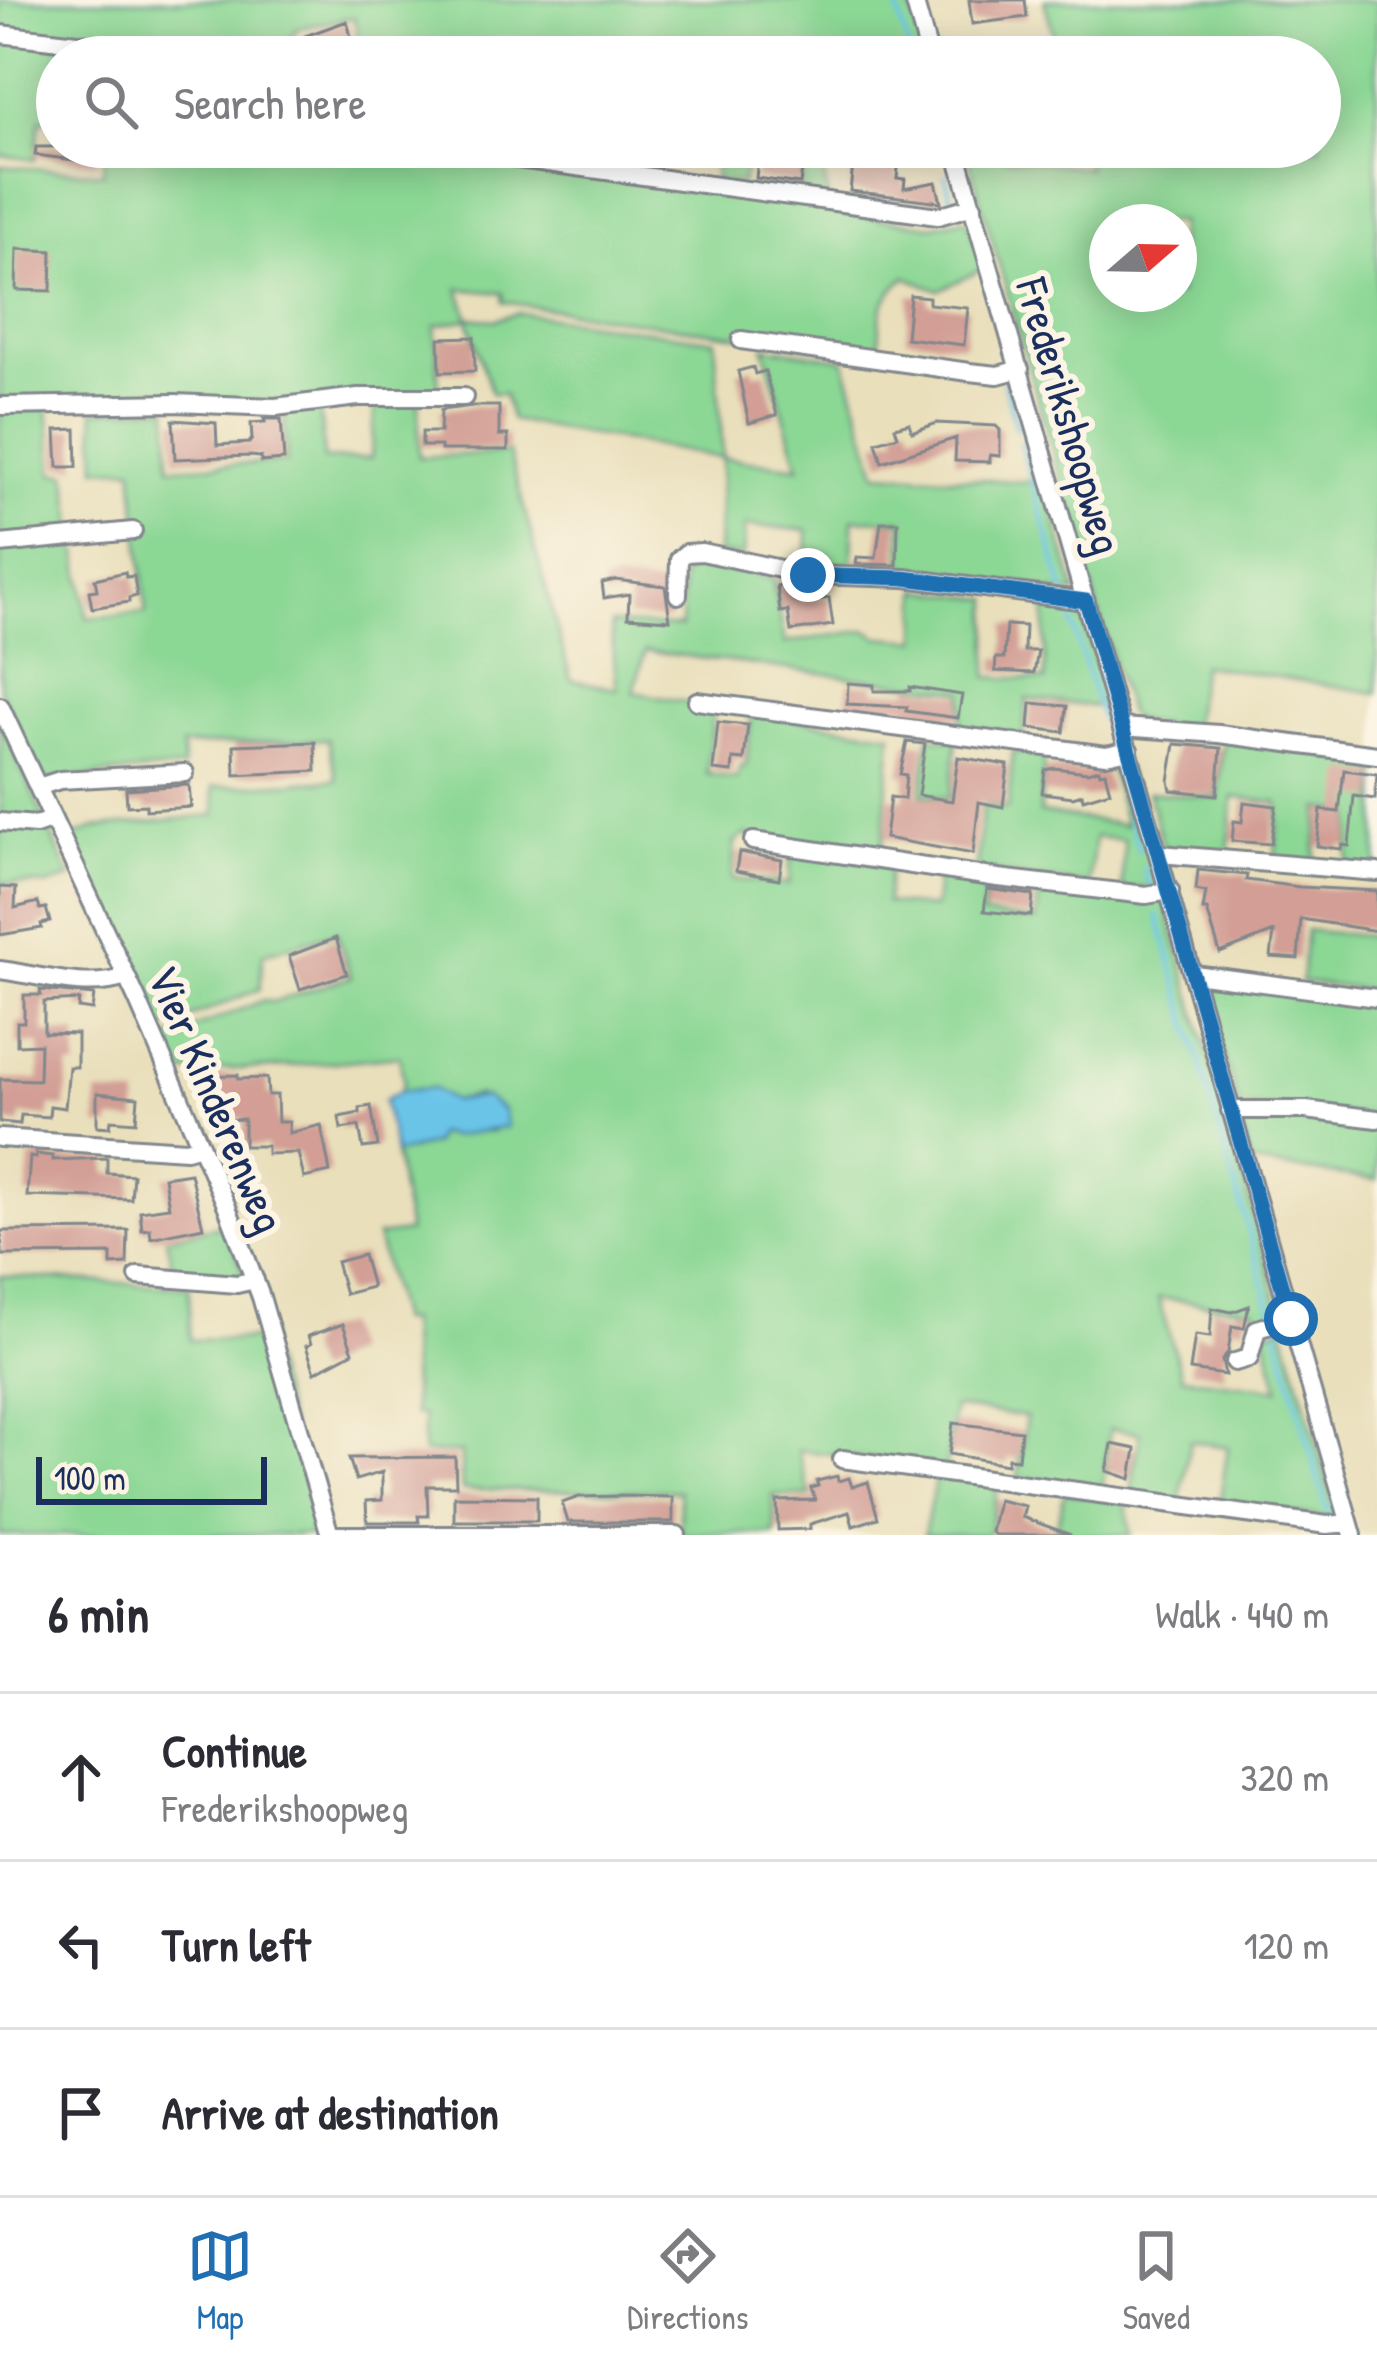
<!DOCTYPE html>
<meta charset="utf-8">
<style>
:root{--surface:#fff;--page:#f7f7f7;--text:#2b2b33;--muted:#7c7c81;--line:#e1e1e2;--accent:#1f6fb2}
body{margin:0;font-family:"Patrick Hand",sans-serif;background:var(--page);color:var(--text)}
.compass{position:absolute;left:1089px;top:204px;width:108px;height:108px;border-radius:50%;background:var(--surface);box-shadow:0 6px 30px #0003;rotate:70deg}
.scale{position:absolute;left:36px;bottom:30px;width:231px;box-sizing:border-box;padding-left:12px;border:6px solid #1b2f5e;border-top:0;font-size:33px;line-height:42px;white-space:nowrap;color:#1b2f5e;-webkit-text-stroke:9px #fcf5e5;paint-order:stroke}
.stop{position:absolute;width:36px;height:36px;margin:-27px;border:9px solid #1f6fb2;border-radius:50%;background:#fff}
.stop.end{background:#1f6fb2;border-color:#fff;box-shadow:0 3px 12px #0008}
.list{margin:0;padding:0;list-style:none}
h2{display:flex;justify-content:space-between;align-items:center;height:156px;margin:0;padding:0 48px;font-size:51px}
h2 small{font-size:39px;font-weight:400;color:var(--muted)}
.list li{display:grid;grid-template-columns:78px 1fr auto;gap:36px;align-items:center;box-sizing:border-box;height:168px;padding:0 48px;border-top:3px solid var(--line)}
.list b{display:block;font-size:45px;white-space:nowrap}
.list p{margin:0;font-size:39px;white-space:nowrap;color:var(--muted)}
.list em{font-size:39px;font-style:normal;color:var(--muted)}
.icon{flex:none;width:66px;height:66px;fill:none;stroke:currentColor;stroke-width:2;stroke-linecap:round;stroke-linejoin:round}
.map{position:relative;flex:none;width:1377px;height:1535px;overflow:hidden}
.search{position:absolute;background:var(--surface);box-shadow:0 6px 30px #0003;left:36px;right:36px;top:36px;height:132px;display:flex;align-items:center;gap:30px;box-sizing:border-box;padding:0 42px;border-radius:66px;color:var(--muted);font-size:45px}
.sheet{height:660px;background:var(--surface)}
nav{display:flex;justify-content:space-around;align-items:center;box-sizing:border-box;height:168px;border-top:3px solid var(--line);background:var(--surface);font-size:33px;color:var(--muted)}
nav a{display:grid;justify-items:center;gap:6px}
nav .on{color:var(--accent)}
.map>svg:first-child{display:block}
</style>
<div class="map">
<svg width="1377" height="1535" viewBox="0 0 1377 1535">
<rect width="100%" height="100%" fill="#fcf5e5"/>
<filter id="ink" filterUnits="userSpaceOnUse"><feTurbulence type="fractalNoise" baseFrequency=".00833" numOctaves="2"/><feDisplacementMap in="SourceGraphic" scale="24" xChannelSelector="R" yChannelSelector="G"/><feConvolveMatrix kernelMatrix="1 2 1 2 8 2 1 2 1" color-interpolation-filters="sRGB"/></filter>
<filter id="wash" filterUnits="userSpaceOnUse"><feTurbulence type="fractalNoise" baseFrequency=".004" numOctaves="4" result="noise"/><feDisplacementMap in="SourceGraphic" scale="48" xChannelSelector="R" yChannelSelector="G"/><feGaussianBlur stdDeviation="2.7" result="paint"/><feColorMatrix in="noise" values="0 0 0 0 0 0 0 0 0 0 0 0 0 0 0 0 0 1.4 0 .05"/><feComposite in="paint" operator="in"/></filter>
<g filter="url(#wash)">
<rect width="100%" height="100%" fill="#e9dfbb"/>
<path fill="#8bd794" stroke="#538379" stroke-width="3" fill-rule="evenodd" d="M0 0H909L925 57H361L354 17 298 28 283 48C191 62 92 43 0 30Z
M1044 0H1377V693L1202 665 1192 729 1137 721 1128 713 967 153 1088 168 1083 147H1320V57H1060ZM1107 222H1179V294H1107Z
M0 38 173 57H57V121L40 120 35 160 0 155Z
M106 147H460L462 156 815 205 823 211 932 226 963 219 968 222 985 268 939 290 906 277C875 303 880 319 880 356L503 302V293L459 289 469 318 495 320 519 313 715 340 723 458 799 467 764 347 844 359 877 473 1045 483 1076 593 902 580V520L853 519 852 562 807 571 808 530 745 526 743 556 718 554 722 458 511 420 504 394H492L468 319 435 326 439 394 278 402 0 401V166L103 173Z
M818 147 817 163 823 165 828 199 801 195 804 162 747 151 742 184 714 181 718 148Z
M419 401V457L509 453 571 680 617 689 611 624 681 627 683 574C705 555 747 571 773 580L785 643 868 630 878 637 918 640 919 590 990 599 988 677 1045 680V607L1073 608 1082 615 1109 708 1027 699 1023 740 960 732 963 691 645 651 634 692 714 708 707 774 737 779 741 766H746L752 713 892 734 882 854 745 835 735 842 732 879 789 884 791 850 890 864 886 903 934 908 938 872 986 880 983 915 1036 921 1040 887 1160 898 1165 902 1281 1313 1277 1320 1261 1322 1254 1309 1158 1298 1182 1377 1279 1389 1264 1332 1283 1326 1338 1518 1219 1507 1228 1447 1190 1441 1180 1502 1131 1494 1140 1433 1110 1429 1102 1490 1018 1478 1026 1417 954 1407 946 1468 798 1450 810 1496 773 1495 775 1534 681 1533 679 1491 462 1490 461 1453H423V1415H414L408 1321H399L377 1236 408 1232 395 1154 433 1144 437 1133C456 1138 473 1129 493 1132L478 1095 453 1101 432 1088 400 1091 404 1082 399 1056 270 1068 196 1070 176 1076 160 1042 264 1000 273 1002 351 977 337 932 263 954 260 989 155 1032 67 839 95 828 216 815 213 787 337 780 328 739 182 746 183 768 41 780 0 690V410L48 408 53 473 67 474 87 618 146 613 133 468H97L94 411 168 407 170 467 287 462 284 411 320 409 324 460 371 458 375 402Z
M0 721 44 819H0Z
M929 737 957 740 950 798 922 794Z
M1224 738 1377 760V872L1347 869 1353 812 1320 808 1314 864 1275 860 1279 803 1233 797 1228 854 1164 850 1148 792 1218 798Z
M1013 752 1045 755 1040 813 1125 825 1108 758 1123 759 1161 887 1122 889 1124 840 1095 837 1089 885 976 870 983 806 1008 808Z
M47 826 71 878 47 885 0 883V827Z
M1306 930 1377 937 1376 991 1301 982Z
M1231 981 1377 1001V1116L1239 1106 1206 995 1209 987Z
M1250 1114 1377 1124V1180L1251 1163 1243 1126Z
M226 1224 244 1276 174 1274 166 1238Z
M0 1276 189 1287 190 1340 265 1339 320 1535H0Z
M936 1476 999 1484 988 1535H924Z
M1065 1493 1126 1503 1131 1535H1054Z"/>
<path fill="#6bc4e8" stroke="#437aa3" stroke-width="3" d="M432 1088 453 1101 485 1097 503 1110 507 1127 451 1137 437 1133 433 1144 395 1154 384 1100 400 1091Z"/>
<g fill="none" stroke-linecap="round" stroke-linejoin="round">
<path stroke="#6bc4e8" stroke-width="4.5" d="M895 0 911 57
M945 176 953 206
M1004 383 1017 429
M1021 444 1065 593
M1072 622 1102 720
M1114 764 1139 851
M1144 868 1150 888
M1158 916 1273 1315
M1277 1331 1330 1520"/>
</g>
<g id="blocks">
<path fill="#d29e95" d="M969 0H1025L1027 17 972 24Z
M347 21 355 53 339 57 310 56 305 36Z
M36 147H99L97 163 35 155Z
M821 147H900L897 178 905 179 904 188 936 182 941 202 850 191 853 165 820 162Z
M758 158 803 163 800 184 756 178Z
M17 249 52 251 51 291 16 290Z
M910 295 929 297V304L968 308 964 345 906 338Z
M474 337 475 371 440 372 439 338Z
M753 367 755 374 765 371 777 415 749 423 738 371Z
M473 406H499V435H508V450H441V446H422V432H440L441 410Z
M264 419H281L284 460 261 462V457L250 456 175 459 173 420 216 423 217 445 249 443 252 439 251 423 265 422Z
M909 423 912 432 937 423 996 426 1000 430V456L990 455V462L955 461 956 438 882 462 876 442 898 436 895 427Z
M76 429 77 467H58L56 430Z
M881 522H898L897 565 856 564 857 557 876 558Z
M125 572 126 577 134 576 137 596 129 598V602L92 608 89 591 97 590 95 579Z
M615 580 665 586 670 620 628 617 629 594 604 598 602 583Z
M789 584 797 586 799 602 829 598 833 625 791 631 788 611 780 612 777 586Z
M1006 625 1025 626 1024 651H1038L1034 673 995 671 996 658H1004Z
M848 683 874 685V691H910V687L962 695 958 718 906 711 907 707 847 704Z
M1031 703 1067 706 1064 732 1029 728Z
M718 722 748 725 744 760 733 759 732 772 713 770Z
M315 742 316 771 235 775 234 745Z
M907 742 925 744 918 795 952 801 958 757 1008 765 1003 807 979 802 973 854 885 838 890 797 904 799 906 775 900 774Z
M1175 744 1221 748 1217 795 1171 790 1169 781Z
M1054 768 1087 772 1099 769 1100 773 1105 772 1110 791 1083 799 1082 794 1073 797 1042 793 1045 770Z
M1344 770 1377 774 1375 799 1354 796 1349 846 1342 845 1341 849 1317 846 1321 810 1339 812Z
M189 785 191 807 146 810V805L127 806 126 789Z
M1244 802 1276 806 1271 844 1232 841 1234 821 1242 822Z
M739 852 782 860 779 879 736 871Z
M1198 870 1247 875 1246 880 1300 887 1377 891V931L1301 919 1298 959 1271 957 1274 932 1220 953 1207 910H1203L1206 892 1196 890Z
M0 887 16 888 15 908 38 902 40 909 46 908 50 922 41 924 42 928 0 935Z
M987 889 1033 895 1031 916 984 911Z
M336 938 347 974 300 989 289 956Z
M40 990 94 995 92 1010 78 1008 79 1000 44 1002V1033L77 1034V1067H69L65 1108 50 1106 49 1117 21 1115 20 1124 0 1122V1079L39 1080 40 1044 17 1045V1022H24V995H41Z
M238 1075V1079L267 1078 268 1095H277L278 1122H289V1133L321 1125 330 1172 304 1178 298 1153 267 1154V1146H244V1119L223 1120 222 1096 203 1097V1091H198L197 1076Z
M97 1093 138 1097 136 1122 111 1120 110 1127 97 1126Z
M371 1106 378 1146 363 1148 359 1126 341 1129 339 1117 360 1113V1108Z
M36 1154 53 1156V1160L107 1158V1173L133 1175 131 1199 27 1196 30 1157 36 1158Z
M190 1173 203 1227 151 1238 150 1229 142 1230 140 1211 169 1207 164 1177Z
M128 1230 127 1264 111 1265V1254L2 1255 1 1231Z
M363 1255 372 1287 345 1294 336 1262Z
M1249 1306 1244 1328 1232 1326 1228 1352 1222 1360 1225 1375 1190 1370 1195 1335 1210 1337 1212 1308 1232 1312Z
M343 1324 353 1352 315 1372 306 1346 311 1344 308 1336Z
M953 1423 1021 1431 1018 1459 1008 1458 1007 1464 949 1454Z
M1112 1444 1136 1449 1131 1479 1107 1471Z
M455 1457 456 1486H427L428 1516H418L419 1522H367L366 1501 382 1500V1472L356 1480 349 1458Z
M837 1476 838 1481 849 1478 852 1487 868 1482 878 1518 853 1526 849 1512 810 1524V1529L778 1530 777 1501 815 1500 811 1488 818 1486 817 1481Z
M454 1496 537 1497V1521H454Z
M618 1496 673 1497V1522H568L562 1503 579 1497Z
M998 1500 1025 1506 1022 1517 1071 1535H995L991 1532Z"/>
</g>
</g>
<g filter="url(#ink)">
<use href="#blocks" fill-opacity="0" stroke="#82878c" stroke-width="3"/>
<g fill="none" stroke-linecap="round" stroke-linejoin="round">
<g stroke="#82878c" stroke-width="22">
<path id="minor" d="M914 0 930 57
M0 34 198 57
M955 147 1353 1535
M518 159 938 216 973 206
M741 340 969 372 998 375 1020 369
M0 406 175 403 275 407 358 397H464
M0 544 133 531
M678 595 679 559 686 553 702 552 808 575 905 578 1086 601
M697 701 1106 755 1129 750
M0 706 137 999 227 1207 261 1297 330 1535
M1122 727 1219 734 1377 755
M38 787 60 780 185 773
M0 822 36 825 53 819
M753 841 998 878 1146 895 1170 891
M1160 854 1377 872
M0 970C38 975 89 991 125 977
M1194 974 1377 998
M1230 1110H1306L1377 1119
M0 1138 186 1150 200 1146
M138 1276 237 1284 255 1280
M1235 1362 1249 1358 1257 1329 1291 1319
M842 1459 1327 1525 1349 1523
M330 1535H677"/>
</g>
<use href="#minor" stroke="#fff" stroke-width="16"/>
</g>
</g>
<g fill="none" stroke-linecap="round" stroke-linejoin="round" filter="url(#ink)">
<path stroke="#1f6fb2" stroke-width="15" d="M808 575 904 578 1086 601 1291 1319"/>
</g>
<g text-anchor="middle" stroke-width="12" stroke-linejoin="round" paint-order="stroke">
<g font-size="45" fill="#1b2f5e" stroke="#fcf5e5">
<text transform="translate(1070 416) rotate(74)" y="16">Frederikshoopweg</text>
<text transform="translate(217 1099) rotate(67)" y="16">Vier Kinderenweg</text>
</g>
</g>
</svg>
<svg class="compass" viewBox="-18 -18 36 36"><path d="M0-13l5 13h-10z" fill="#e53935"/><path d="M0 13l5-13h-10z" fill="#7c7c81"/></svg>
<div class="scale">100 m</div>
<div class="stop" style="left:1291px;top:1319px"></div>
<div class="stop end" style="left:808px;top:575px"></div>
<div class="search"><svg class="icon" aria-label="search" viewBox="0 0 24 24"><circle cx="10" cy="10" r="6"/><path d="M15 15l6 6"/></svg>Search here</div>
</div>
<section class="sheet">
<h2>6 min<small>Walk · 440 m</small></h2>
<ul class="list">
<li><svg class="icon" aria-label="ahead" viewBox="0 0 24 24"><path d="M12 20V5M6 11l6-6 6 6"/></svg><div><b>Continue</b><p>Frederikshoopweg</p></div><em>320 m</em></li>
<li><svg class="icon" aria-label="left" viewBox="0 0 24 24"><path d="M17 20v-9H6M10 6l-5 5 5 5"/></svg><div><b>Turn left</b></div><em>120 m</em></li>
<li><svg class="icon" aria-label="arrive" viewBox="0 0 24 24"><path d="M6 21V4h12l-3 4 3 4H6"/></svg><div><b>Arrive at destination</b></div></li>
</ul>
</section>
<nav>
<a class="on"><svg class="icon" aria-label="map" viewBox="0 0 24 24"><path d="M3 6l6-2 6 2 6-2v14l-6 2-6-2-6 2zM9 4v14M15 6v14"/></svg>Map</a>
<a><svg class="icon" aria-label="directions" viewBox="0 0 24 24"><path d="M12 3l9 9-9 9-9-9zM9 14v-3h6M13 9l2 2-2 2"/></svg>Directions</a>
<a><svg class="icon" aria-label="saved" viewBox="0 0 24 24"><path d="M7 4h10v16l-5-4-5 4z"/></svg>Saved</a>
</nav>
